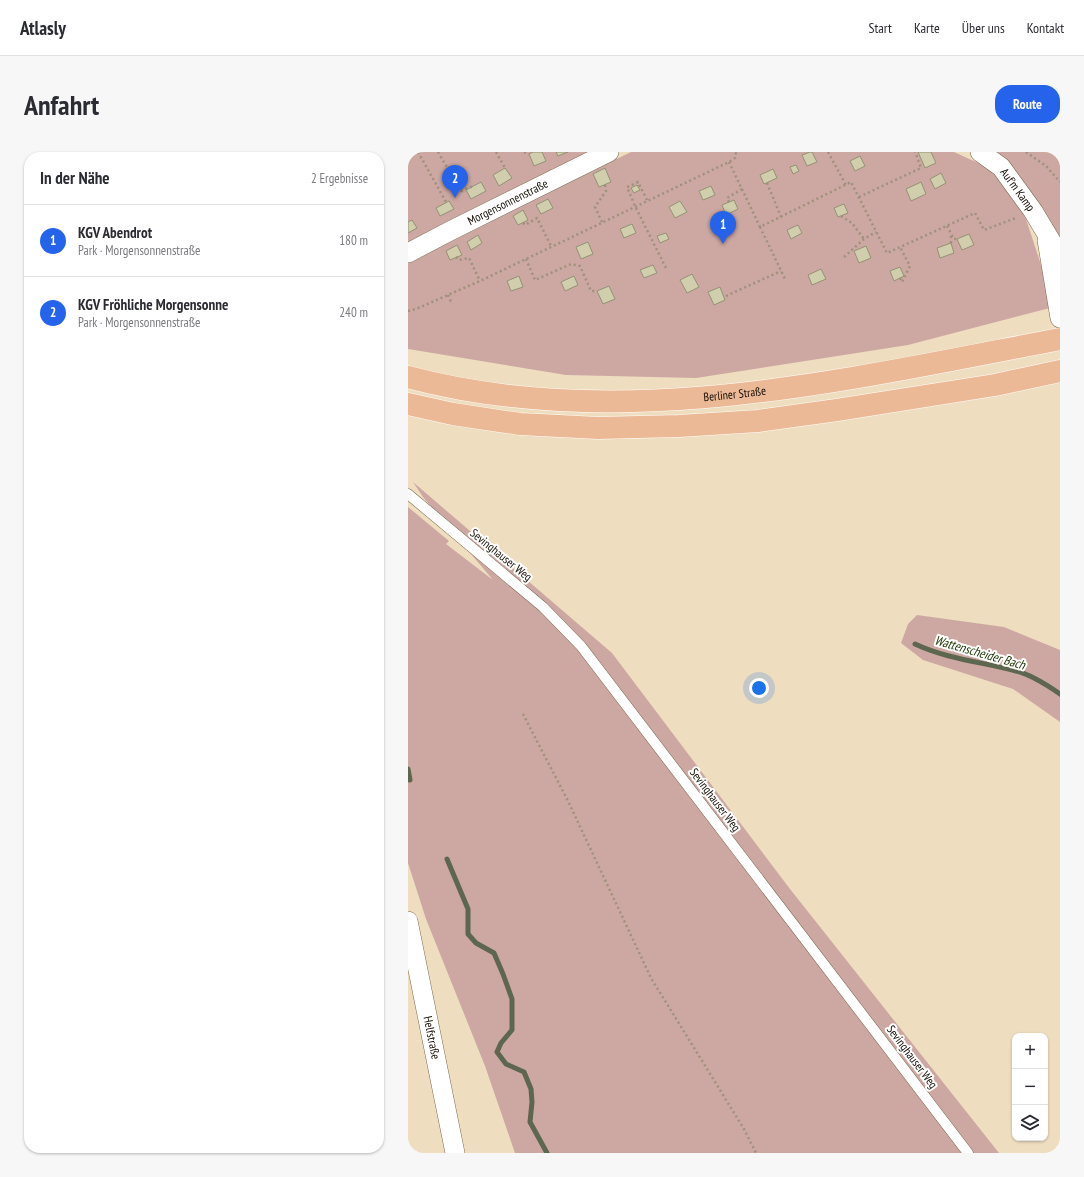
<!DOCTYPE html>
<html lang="de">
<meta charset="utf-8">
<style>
:root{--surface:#fff;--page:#f7f7f7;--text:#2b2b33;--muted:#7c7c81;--line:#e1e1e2;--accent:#2563eb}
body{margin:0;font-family:"PT Sans Narrow",sans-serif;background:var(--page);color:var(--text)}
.controls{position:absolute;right:12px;bottom:12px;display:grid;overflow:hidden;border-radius:8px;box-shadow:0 1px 3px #0004}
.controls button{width:36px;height:36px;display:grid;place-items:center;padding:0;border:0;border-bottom:1px solid var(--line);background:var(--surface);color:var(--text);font:20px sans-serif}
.you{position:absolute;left:351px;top:536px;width:14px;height:14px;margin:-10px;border:3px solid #fff;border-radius:50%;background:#1a73e8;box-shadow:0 0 0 6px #1a73e833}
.badge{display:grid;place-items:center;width:26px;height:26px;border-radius:50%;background:var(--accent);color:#fff;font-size:13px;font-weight:700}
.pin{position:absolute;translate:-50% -33px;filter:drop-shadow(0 1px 2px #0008)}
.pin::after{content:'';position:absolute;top:21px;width:14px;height:12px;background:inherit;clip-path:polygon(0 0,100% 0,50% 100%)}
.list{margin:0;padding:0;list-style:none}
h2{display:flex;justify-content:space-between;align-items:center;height:52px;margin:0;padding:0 16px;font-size:17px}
h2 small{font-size:13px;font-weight:400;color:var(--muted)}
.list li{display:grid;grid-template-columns:26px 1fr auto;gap:12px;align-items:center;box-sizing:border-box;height:72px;padding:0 16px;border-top:1px solid var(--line)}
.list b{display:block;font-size:15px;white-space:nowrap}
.list p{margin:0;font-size:13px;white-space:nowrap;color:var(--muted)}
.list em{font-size:13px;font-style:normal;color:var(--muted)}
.icon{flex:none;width:22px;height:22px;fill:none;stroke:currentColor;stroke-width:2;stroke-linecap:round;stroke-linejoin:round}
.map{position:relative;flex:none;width:652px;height:1001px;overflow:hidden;border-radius:16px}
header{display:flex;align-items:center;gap:24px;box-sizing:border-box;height:56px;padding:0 20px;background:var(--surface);border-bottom:1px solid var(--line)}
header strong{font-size:19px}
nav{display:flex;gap:22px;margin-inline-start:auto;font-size:14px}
.intro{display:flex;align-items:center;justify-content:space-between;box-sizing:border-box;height:96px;padding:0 24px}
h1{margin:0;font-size:28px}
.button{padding:10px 18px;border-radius:16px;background:var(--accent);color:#fff;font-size:14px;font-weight:700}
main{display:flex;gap:24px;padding:0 24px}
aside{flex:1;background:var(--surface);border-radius:16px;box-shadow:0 1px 3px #0004}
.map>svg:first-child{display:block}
</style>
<header>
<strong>Atlasly</strong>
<nav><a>Start</a><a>Karte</a><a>Über uns</a><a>Kontakt</a></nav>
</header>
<div class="intro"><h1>Anfahrt</h1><a class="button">Route</a></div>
<main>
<aside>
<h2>In der Nähe<small>2 Ergebnisse</small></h2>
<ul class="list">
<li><span class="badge">1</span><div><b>KGV Abendrot</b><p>Park · Morgensonnenstraße</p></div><em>180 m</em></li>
<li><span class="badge">2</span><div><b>KGV Fröhliche Morgensonne</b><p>Park · Morgensonnenstraße</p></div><em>240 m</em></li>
</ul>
</aside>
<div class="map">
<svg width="652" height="1001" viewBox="0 0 652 1001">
<rect width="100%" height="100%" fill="#efddc0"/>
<path fill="#cda8a2" d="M0 0H189L0 93Z
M223 0H546L590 20 618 67 637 125 642 156 500 193 288 226 158 223 0 197V108Z
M581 0H652V94Z
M5 330 204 501 382 737 591 1001H107L77 914 18 767 0 711V355L41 389 38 392 85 428 15 345Z
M509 463 596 475 652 498V570L605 537 515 508 493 491 500 472Z"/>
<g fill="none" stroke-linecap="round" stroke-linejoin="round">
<path stroke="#5d674f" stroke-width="5" d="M507 492C539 507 574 510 608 519 624 523 639 533 652 542
M0 617 2 628
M39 707 60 757V782L68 791 86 801 95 822 104 847V878L93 891 89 900 98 912 116 920 123 937 124 950 122 970 139 1001"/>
</g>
<path fill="#d0ceac" stroke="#939173" d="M125 0H134L138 9 126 14 121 2Z
M148 0H160L150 4Z
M402 0H404L409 10 399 14 394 3Z
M510 0H523L528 11 517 16Z
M452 4 457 14 447 19 442 9Z
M388 13 391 19 385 22 382 15Z
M97 16 104 26 91 34 85 23Z
M197 16 203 30 191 35 185 22Z
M365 17 369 26 356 32 352 23Z
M533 21 538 31 527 37 522 27Z
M73 30 78 39 63 47 58 38Z
M513 30 518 42 503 49 498 37Z
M229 33 232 38 226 41 223 36Z
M303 34 307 43 295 48 291 39Z
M140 47 145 56 133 62 128 53Z
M326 48 330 57 318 63 314 53Z
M41 49 46 57 32 64 28 56Z
M272 49 279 60 267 66 261 55Z
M436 52 440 61 430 65 426 56Z
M115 58 120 68 110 73 105 64Z
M4 68 9 76 0 81V70Z
M224 72 228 81 216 86 212 77Z
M390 73 394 81 383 87 379 78Z
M258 81 261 87 252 91 249 84Z
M561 82 566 93 554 98 549 87Z
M70 83 74 91 63 98 59 90Z
M180 90 185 102 173 107 168 95Z
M543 91 546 101 532 106 529 96Z
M49 93 54 103 42 108 38 99Z
M458 94 463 106 451 111 446 99Z
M245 113 249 121 236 126 232 118Z
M492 115 496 124 486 129 482 119Z
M413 117 418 127 404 133 400 123Z
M284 122 291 135 279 141 272 128Z
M111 124 115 135 103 139 99 129Z
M166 124 170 133 157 139 153 130Z
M201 134 207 147 195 152 189 139Z
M312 135 317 148 306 153 300 140Z"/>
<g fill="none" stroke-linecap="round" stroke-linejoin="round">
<g stroke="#7a6a50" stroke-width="11">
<path id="service" d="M0 342 135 455 173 494 560 1001"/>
</g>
<g stroke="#7a6a50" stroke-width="20">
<g id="minor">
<path id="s1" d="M572 0 593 15 625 59 652 104"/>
<path d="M639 88 652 166"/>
<path id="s2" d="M0 101 42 79 201 0"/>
<path id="s3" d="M0 769 47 1001"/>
</g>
</g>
<g stroke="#fff" stroke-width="23">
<g id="primary">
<path id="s4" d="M0 225C213 282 441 227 652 187"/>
<path d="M0 252 45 262 112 272 190 276 271 274 350 269 429 258 587 233 652 219"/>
</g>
</g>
<path stroke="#9e917b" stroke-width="2.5" stroke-dasharray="2 3" stroke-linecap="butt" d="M10 0 38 50
M30 0 53 39 65 34
M88 0 97 16
M116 0 121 2
M420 0 438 33
M618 0 638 14 652 30
M0 3 6 0
M321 10 352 75 443 30 479 101 567 61 576 78 608 66
M359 31 373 65
M451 45 513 16 507 0
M239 48 230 30 219 35 227 54 259 118
M321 50 319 46 334 37
M433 64 444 71 456 87
M194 70 187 55 198 39 197 33
M115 71 117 73 129 66 143 94
M539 74 546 87H549
M352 75 378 129
M543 91V84
M48 105 51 108 61 106 72 129
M436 105 456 87 468 80
M118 107 127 128 163 112 172 114 183 139H189
M492 126 494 130 502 114 492 95
M40 143 43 150
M318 144 373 119
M0 159 8 157 72 129 321 10 327 6 328 0
M115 562 160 649 243 826 336 977 348 1001"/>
<use href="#service" stroke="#fff" stroke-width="10"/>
<use href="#minor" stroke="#fff" stroke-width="19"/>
<use href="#primary" stroke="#ecb996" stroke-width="22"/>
</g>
<g text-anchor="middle" stroke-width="4" stroke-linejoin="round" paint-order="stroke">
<g font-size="12" fill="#161007" stroke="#fff">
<text dy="4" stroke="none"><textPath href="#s1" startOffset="54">Auf'm Kamp</textPath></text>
<text dy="4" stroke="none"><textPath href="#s2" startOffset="112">Morgensonnenstraße</textPath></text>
<text dy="4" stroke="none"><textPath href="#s4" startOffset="329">Berliner Straße</textPath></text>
<text transform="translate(93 403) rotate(39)" y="4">Sevinghauser Weg</text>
<text transform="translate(307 648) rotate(53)" y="4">Sevinghauser Weg</text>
<text dy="4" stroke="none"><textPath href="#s3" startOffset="119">Helfstraße</textPath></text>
<text transform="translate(504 905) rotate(53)" y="4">Sevinghauser Weg</text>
</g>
<g font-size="13" font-style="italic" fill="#273c0c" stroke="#fff">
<text transform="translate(572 500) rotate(16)" y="5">Wattenscheider Bach</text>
</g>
</g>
</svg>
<div class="controls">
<button>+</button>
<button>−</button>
<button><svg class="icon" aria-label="layers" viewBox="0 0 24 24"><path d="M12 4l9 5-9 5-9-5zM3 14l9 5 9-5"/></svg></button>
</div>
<div class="you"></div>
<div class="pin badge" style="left:315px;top:92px">1</div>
<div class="pin badge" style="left:47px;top:46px">2</div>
</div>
</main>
